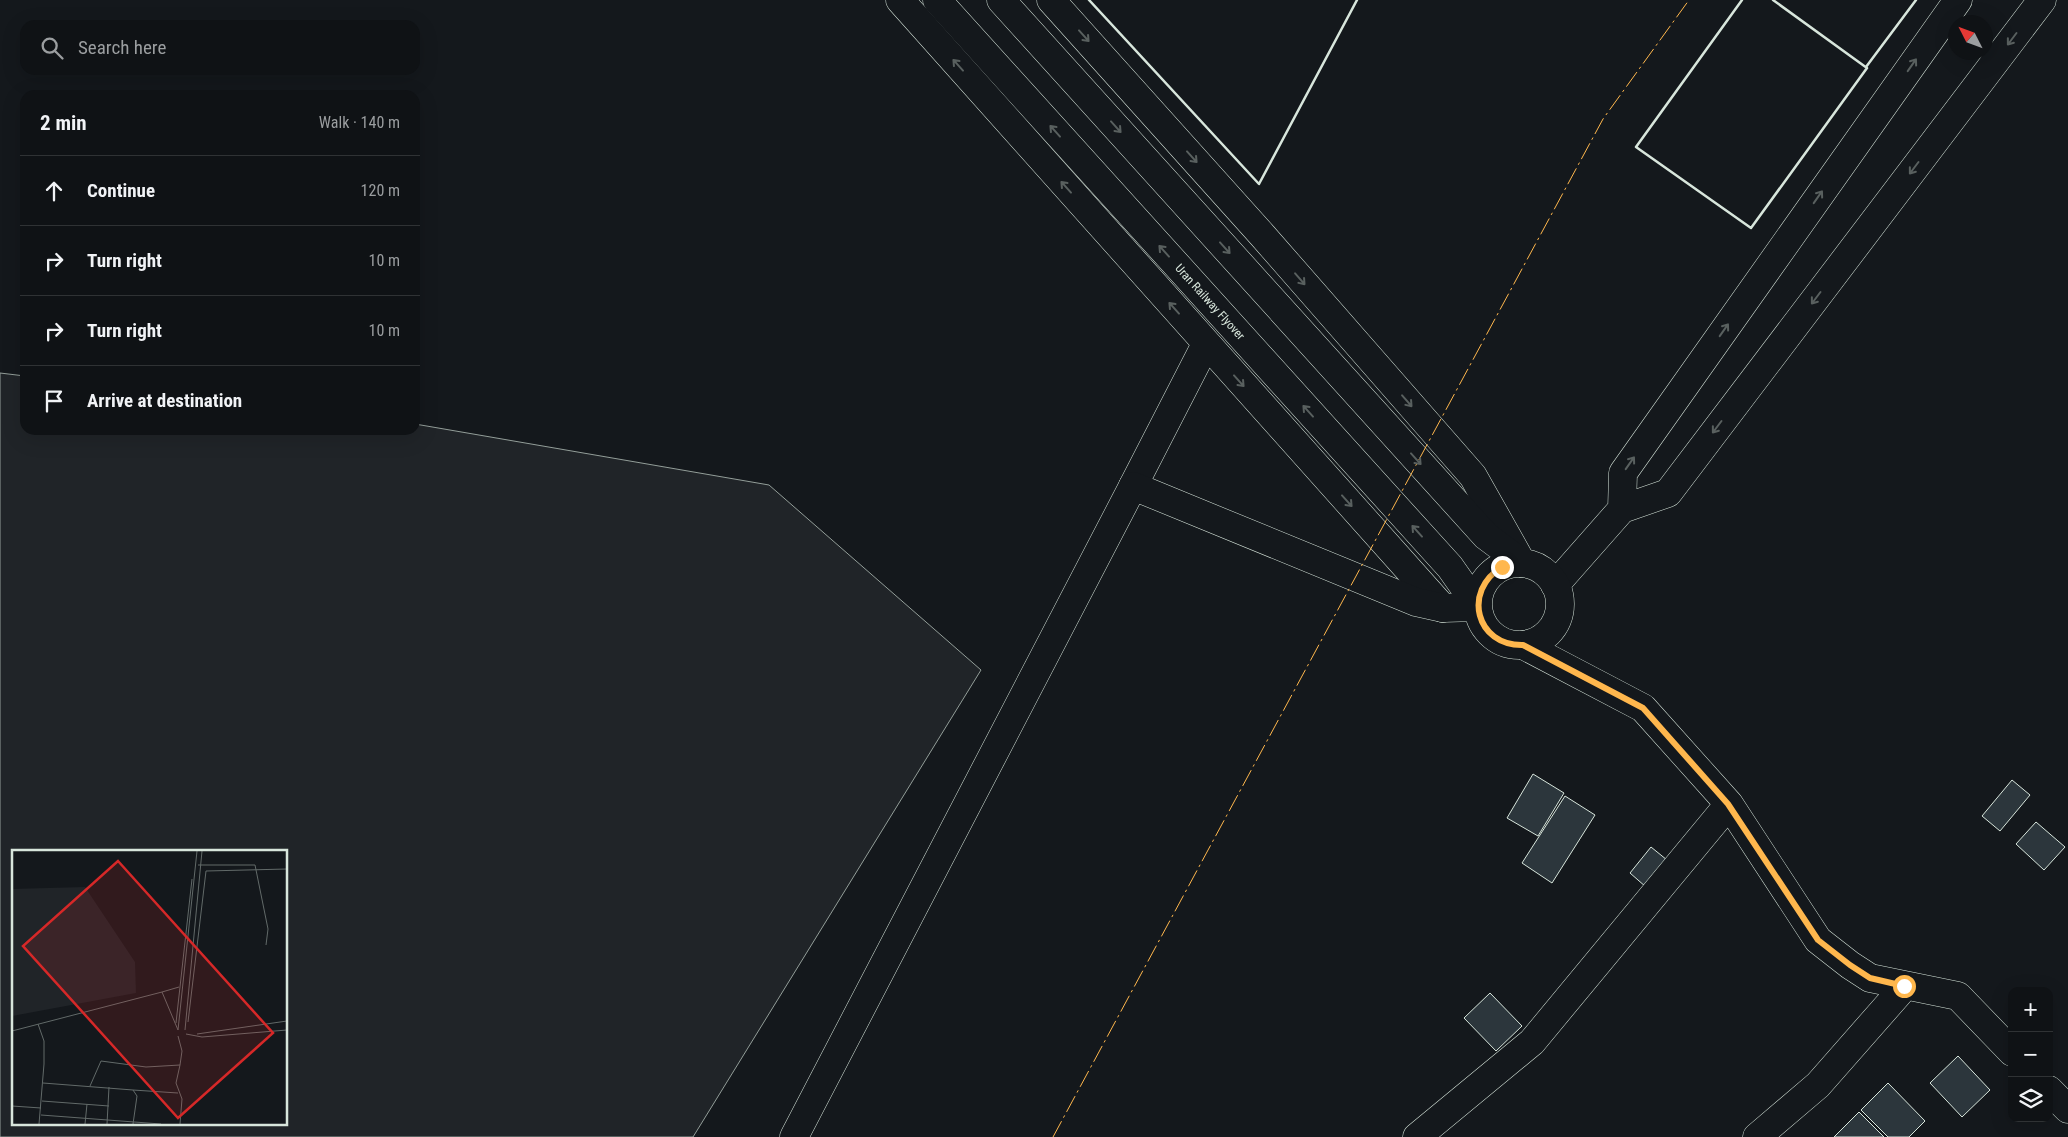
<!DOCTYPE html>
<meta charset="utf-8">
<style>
:root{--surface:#0f1215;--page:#181b1e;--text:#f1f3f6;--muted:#9b9ea0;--line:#2f3234}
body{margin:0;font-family:"Roboto Condensed",sans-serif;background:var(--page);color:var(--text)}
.controls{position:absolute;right:15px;bottom:15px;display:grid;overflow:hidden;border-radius:10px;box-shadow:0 5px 20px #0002}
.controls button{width:45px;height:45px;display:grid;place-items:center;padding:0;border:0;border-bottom:1px solid var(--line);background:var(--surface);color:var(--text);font:25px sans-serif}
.compass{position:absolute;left:1948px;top:15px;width:45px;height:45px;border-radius:50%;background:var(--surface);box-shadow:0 5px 20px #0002;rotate:312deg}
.stop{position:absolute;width:15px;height:15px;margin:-11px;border:4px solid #ffb74d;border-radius:50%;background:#fff}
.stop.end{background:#ffb74d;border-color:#fff;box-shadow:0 1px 5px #0008}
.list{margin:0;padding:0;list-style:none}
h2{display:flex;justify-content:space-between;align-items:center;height:65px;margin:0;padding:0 20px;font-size:21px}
h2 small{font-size:16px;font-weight:400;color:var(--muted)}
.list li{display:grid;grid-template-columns:32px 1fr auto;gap:15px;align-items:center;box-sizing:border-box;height:70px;padding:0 20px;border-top:1px solid var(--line)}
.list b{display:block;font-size:19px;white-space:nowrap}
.list em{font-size:16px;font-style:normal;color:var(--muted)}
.icon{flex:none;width:28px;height:28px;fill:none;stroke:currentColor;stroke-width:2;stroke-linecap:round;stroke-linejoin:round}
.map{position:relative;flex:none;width:2068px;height:1137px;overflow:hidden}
.search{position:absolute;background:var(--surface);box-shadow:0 5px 20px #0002;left:20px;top:20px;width:400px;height:55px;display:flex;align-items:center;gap:12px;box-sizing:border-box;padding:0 18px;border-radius:15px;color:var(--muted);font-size:19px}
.panel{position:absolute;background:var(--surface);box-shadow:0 5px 20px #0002;left:20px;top:90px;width:400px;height:345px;border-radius:15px}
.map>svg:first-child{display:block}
</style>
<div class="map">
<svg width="2068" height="1137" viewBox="0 0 2068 1137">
<rect width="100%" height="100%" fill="#14181c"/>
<path fill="#202428" stroke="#939e99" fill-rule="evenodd" d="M0 373 25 376V430H415V424L769 485 981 670 693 1137H0ZM14 851H286V1123H14Z"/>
<path fill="#2c363c" stroke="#d8e6dc" d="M1533 774 1564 793 1538 836 1507 818Z
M2012 780 2030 795 2000 831 1982 816Z
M1565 796 1595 815 1552 883 1522 863Z
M2036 822 2065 847 2044 870 2016 844Z
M1651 847 1667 860 1646 887 1630 873Z
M1490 993 1522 1026 1496 1051 1464 1018Z
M1958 1056 1990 1090 1962 1117 1930 1083Z
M1888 1083 1925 1121 1909 1137H1888L1861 1110Z
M1859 1112 1884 1137H1834Z"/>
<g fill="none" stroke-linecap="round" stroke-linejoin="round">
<g stroke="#d8e6dc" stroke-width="29">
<path id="minor" d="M1523 645 1643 708 1729 804
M2049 1090 2068 1109
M1417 1137 1532 1042 1729 804 1818 940 1850 965 1870 978 1958 996 2012 1052
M1757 1137 1818 1085 1905 986"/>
</g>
<g stroke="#d8e6dc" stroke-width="29">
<path id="tertiary" d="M900 0 1443 608
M1051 0 1263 236 1473 476 1522 563
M1133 486 1206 344
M1622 509 1623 473 1958 0
M1555 585 1622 509 1668 493 2042 0"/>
</g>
<g stroke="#d8e6dc" stroke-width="29">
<path id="secondary" d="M937 0 1450 567 1478 607
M1001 0 1486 536 1522 563
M1478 604a41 41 0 1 1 82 0a41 41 0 1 1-82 0Z
M794 1137 1133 486 1416 602 1443 608 1478 607"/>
</g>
<use href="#minor" stroke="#14181c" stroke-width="28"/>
<use href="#tertiary" stroke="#14181c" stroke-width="28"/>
<use href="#secondary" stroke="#14181c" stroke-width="28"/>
<path stroke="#d8e6dc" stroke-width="2.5" d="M1089 0 1259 184 1357 0
M1742 0 1636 147 1751 228 1867 68 1773 0
M1866 67 1916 0"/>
<path stroke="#ffb74d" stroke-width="1" stroke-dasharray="18 4 2.5 4" stroke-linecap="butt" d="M1053 1137 1603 119 1689 0"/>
</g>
<defs><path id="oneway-shaft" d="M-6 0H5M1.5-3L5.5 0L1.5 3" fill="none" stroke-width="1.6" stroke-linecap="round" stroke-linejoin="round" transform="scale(1.25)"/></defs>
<g stroke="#59605f">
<use href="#oneway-shaft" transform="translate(1084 36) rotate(48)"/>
<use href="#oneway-shaft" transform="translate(2012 39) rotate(127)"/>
<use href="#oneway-shaft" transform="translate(958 65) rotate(-132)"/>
<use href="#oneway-shaft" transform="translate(1912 65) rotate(-55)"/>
<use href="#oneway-shaft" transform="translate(1116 127) rotate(48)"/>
<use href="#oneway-shaft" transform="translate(1055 131) rotate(-132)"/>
<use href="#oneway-shaft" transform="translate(1192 157) rotate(48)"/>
<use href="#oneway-shaft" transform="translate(1914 168) rotate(127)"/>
<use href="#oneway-shaft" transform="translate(1066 187) rotate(-132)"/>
<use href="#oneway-shaft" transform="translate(1818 197) rotate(-55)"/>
<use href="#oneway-shaft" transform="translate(1225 248) rotate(48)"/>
<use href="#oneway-shaft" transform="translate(1164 251) rotate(-132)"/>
<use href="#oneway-shaft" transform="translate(1300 279) rotate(49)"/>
<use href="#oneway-shaft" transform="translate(1816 298) rotate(127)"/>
<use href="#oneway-shaft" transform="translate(1174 308) rotate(-132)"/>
<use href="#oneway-shaft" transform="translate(1724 330) rotate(-55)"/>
<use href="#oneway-shaft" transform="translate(1239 381) rotate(48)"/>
<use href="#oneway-shaft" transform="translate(1407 401) rotate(49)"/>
<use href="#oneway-shaft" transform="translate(1308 411) rotate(-132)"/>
<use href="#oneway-shaft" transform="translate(1717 427) rotate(127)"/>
<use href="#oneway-shaft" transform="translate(1416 459) rotate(48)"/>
<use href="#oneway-shaft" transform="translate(1630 463) rotate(-55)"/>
<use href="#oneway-shaft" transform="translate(1347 501) rotate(48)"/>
<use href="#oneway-shaft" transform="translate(1417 531) rotate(-132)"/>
</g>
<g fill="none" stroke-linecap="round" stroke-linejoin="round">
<path stroke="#ffb74d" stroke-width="6" d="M1502 567C1462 591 1476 646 1523 645L1643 708 1728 804 1818 940 1850 965 1870 978 1904 986"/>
</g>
<g text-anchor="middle" stroke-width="4" stroke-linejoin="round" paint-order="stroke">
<g font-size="12" fill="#d8e6dc" stroke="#14181c">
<text transform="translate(1210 302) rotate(48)" y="4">Uran Railway Flyover</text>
</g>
</g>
<g transform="translate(12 850)">
<rect width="275" height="275" fill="#14181c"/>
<path d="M73 37 123 112 124 143 0 166V39Z" fill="#202428"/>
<path fill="none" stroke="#626a69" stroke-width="1" d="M186 15H243L256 79 254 95M150 142 167 137M176 172 194 21 275 19M164 173 180 29M26 174 32 191V214L27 274M166 180 185 1M173 180 190 1M0 181 150 142 166 180M174 184 190 187 275 180M185 184 275 171M166 186 170 201 168 215M31 233 121 240 125 246 121 274M78 236 89 211 134 217 168 215 164 233 170 249 168 274M121 240 166 243M30 251 97 256M0 256 29 258M29 265 149 274M73 274 75 254M95 274 97 237"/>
<path fill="#d62828" fill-opacity="0.15" stroke="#d62828" stroke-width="2.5" d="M106 11 261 183 166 268 11 96Z"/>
<rect width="275" height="275" fill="none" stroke="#d8e6dc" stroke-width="2.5"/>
</g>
</svg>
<div class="controls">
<button>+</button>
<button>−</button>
<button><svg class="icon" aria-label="layers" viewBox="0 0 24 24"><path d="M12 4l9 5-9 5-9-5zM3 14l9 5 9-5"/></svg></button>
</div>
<svg class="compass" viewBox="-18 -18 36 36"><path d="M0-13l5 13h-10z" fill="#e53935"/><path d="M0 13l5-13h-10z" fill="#9b9ea0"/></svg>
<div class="stop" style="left:1904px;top:986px"></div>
<div class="stop end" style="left:1502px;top:567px"></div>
<div class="search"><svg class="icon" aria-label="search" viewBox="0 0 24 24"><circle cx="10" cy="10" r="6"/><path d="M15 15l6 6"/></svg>Search here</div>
<section class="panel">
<h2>2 min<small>Walk · 140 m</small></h2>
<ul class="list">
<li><svg class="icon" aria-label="ahead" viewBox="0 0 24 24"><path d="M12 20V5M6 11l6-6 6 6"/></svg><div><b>Continue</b></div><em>120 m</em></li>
<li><svg class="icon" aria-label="right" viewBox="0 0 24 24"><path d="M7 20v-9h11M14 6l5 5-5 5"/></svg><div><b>Turn right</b></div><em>10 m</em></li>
<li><svg class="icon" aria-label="right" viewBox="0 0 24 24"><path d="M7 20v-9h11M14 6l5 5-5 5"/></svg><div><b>Turn right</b></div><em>10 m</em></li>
<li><svg class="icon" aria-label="arrive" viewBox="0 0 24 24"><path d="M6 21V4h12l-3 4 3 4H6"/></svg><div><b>Arrive at destination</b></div></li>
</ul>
</section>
</div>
